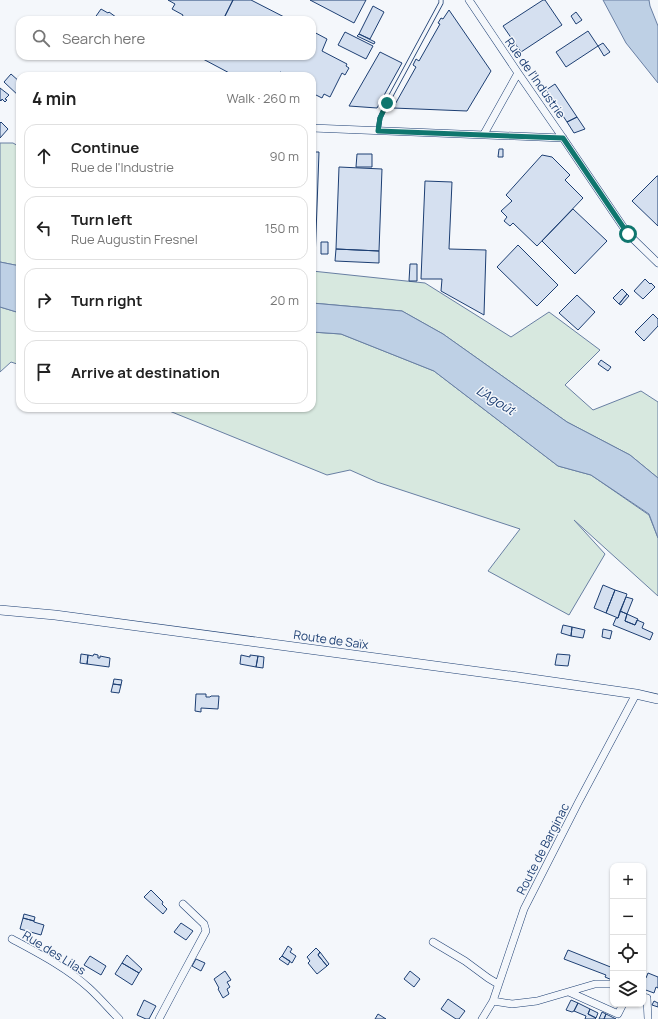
<!DOCTYPE html>
<meta charset="utf-8">
<style>
:root{--surface:#fff;--page:#f6f6f6;--text:#222;--muted:#767676;--line:#e0e0e0}
body{margin:0;font-family:Manrope,sans-serif;background:var(--page);color:var(--text)}
.controls{position:absolute;right:12px;bottom:12px;display:grid;overflow:hidden;border-radius:8px;box-shadow:0 1px 3px #0004}
.controls button{width:36px;height:36px;display:grid;place-items:center;padding:0;border:0;border-bottom:1px solid var(--line);background:var(--surface);color:var(--text);font:20px sans-serif}
.stop{position:absolute;width:12px;height:12px;margin:-9px;border:3px solid #0f766e;border-radius:50%;background:#fff}
.stop.end{background:#0f766e;border-color:#fff;box-shadow:0 1px 4px #0008}
.list{margin:0;padding:0;list-style:none}
h2{display:flex;justify-content:space-between;align-items:center;height:52px;margin:0;padding:0 16px;font-size:17px}
h2 small{font-size:13px;font-weight:400;color:var(--muted)}
.list li{display:grid;grid-template-columns:26px 1fr auto;gap:12px;align-items:center;box-sizing:border-box;height:64px;margin:0 8px 8px;padding:0 8px;border:1px solid var(--line);border-radius:12px}
.list b{display:block;font-size:15px;white-space:nowrap}
.list p{margin:0;font-size:13px;white-space:nowrap;color:var(--muted)}
.list em{font-size:13px;font-style:normal;color:var(--muted)}
.icon{flex:none;width:22px;height:22px;fill:none;stroke:currentColor;stroke-width:2;stroke-linecap:round;stroke-linejoin:round}
.map{position:relative;flex:none;width:658px;height:1019px;overflow:hidden}
.search{position:absolute;background:var(--surface);box-shadow:0 1px 3px #0004;left:16px;top:16px;width:300px;height:44px;display:flex;align-items:center;gap:10px;box-sizing:border-box;padding:0 14px;border-radius:12px;color:var(--muted);font-size:15px}
.panel{position:absolute;background:var(--surface);box-shadow:0 1px 3px #0004;left:16px;top:72px;width:300px;height:340px;border-radius:12px}
.map>svg:first-child{display:block}
</style>
<div class="map">
<svg width="658" height="1019" viewBox="0 0 658 1019">
<rect width="100%" height="100%" fill="#f4f7fb"/>
<path fill="#d7e8df" stroke="#687fa3" d="M0 143H13L20 147V266L0 262Z
M312 271 425 283 511 337 549 312 600 350 565 385 593 410 641 391 658 402V478L630 455 567 422 443 334 402 311 312 303Z
M0 307 20 313V365L11 362 0 372Z
M312 332 341 334 434 371 558 466 591 475 649 515 658 538V596L574 520 605 554 569 615 488 571 520 529 377 482 350 470 327 475 162 408H312Z"/>
<path fill="#bed0e5" stroke="#687fa3" d="M603 0H649L650 6 658 26V83L626 43Z
M0 262 20 266V313L0 307Z
M312 303 402 311 443 334 567 422 630 455 658 478V538L649 514 591 475 558 466 434 371 341 334 312 332Z"/>
<path fill="#d5e0f0" stroke="#1d3f73" d="M168 0H233L223 20H181L183 15 172 9 175 4Z
M233 0H251L290 20H223Z
M310 0H366L354 23Z
M543 0H545L562 25 521 52 503 26Z
M373 6 384 12 370 39 359 34Z
M101 9 108 13 109 12 120 20H95L94 19Z
M449 10 491 71 467 111 393 108 416 67 413 65 416 59 419 61 440 24 438 23 441 18 443 19Z
M576 12 582 20 576 24 571 16Z
M312 31 327 39 322 51 347 64 346 66 349 68 345 75 342 73 330 97 324 94 322 98 312 93V76H285L286 74 280 72 278 76H235L203 59 205 56H312Z
M588 31 598 46 566 67 556 52Z
M345 32 373 46 366 59 338 45Z
M359 34 375 42 374 44 357 36Z
M603 43 610 52 604 56 598 46Z
M380 52 402 63 377 108 349 106Z
M11 74 20 82V97L4 82Z
M555 84 577 117 567 122 546 90Z
M0 88 9 95 5 99 7 100 5 102 2 99 1 101 0 100Z
M577 117 585 129 574 133 567 122Z
M1 122 8 129 0 138V123Z
M499 149H503V157H498Z
M312 152H319L315 261 312 260Z
M357 154H372V167H356Z
M542 155 552 157 570 175 565 180 583 198 537 246 513 223 510 226 504 221 507 217 501 211 512 201 506 195Z
M339 167 382 169 379 251 336 249Z
M657 176H658V226L632 201Z
M425 181 452 182 449 249 486 250 484 315 441 291 442 279H421Z
M573 209 607 241 575 274 542 241Z
M321 242H328V254H321Z
M518 245 558 285 537 306 497 267Z
M336 249 379 251V263L335 261Z
M410 264H417V281H409Z
M645 279 650 284 651 283 655 287 643 299 634 291Z
M622 289 627 294 619 304 613 298Z
M627 294 629 296 621 305 619 304Z
M577 295 595 312 578 330 559 313Z
M653 314 658 319V326L644 341 635 332Z
M601 360 611 367 608 371 598 364Z
M603 585 615 590 606 613 594 608Z
M615 590 627 594 618 618 606 613Z
M626 597 633 599 627 614 620 611Z
M620 611 627 614 625 621 635 625 637 620 644 623 642 628 653 633 650 640 613 625 616 618H618Z
M627 614 638 619 635 625 625 621Z
M563 625 572 627 571 636 561 633Z
M572 627 585 630 583 638 571 636Z
M603 629 612 631 610 639 602 637Z
M81 654 88 655 87 664 80 663Z
M94 654 98 655V658H100V656L110 658 109 667 87 664 88 655 93 656Z
M557 654 570 655 568 666 555 665Z
M241 655 250 657V655L258 656 256 667 240 664Z
M258 656 264 657 263 668 256 667Z
M114 679 122 680 121 685 113 684Z
M113 684 121 685 119 693 111 692Z
M196 694H206V697H210L211 696H219L218 709 201 708V712L195 711Z
M151 890 163 902 162 904 167 909 163 914 144 897Z
M24 914 35 917 34 921 23 918Z
M23 918 34 921V922L44 925 41 935 20 929Z
M181 923 193 931 186 940 174 932Z
M288 946 292 949 290 952 296 956 292 963 282 956Z
M316 948 320 952 318 955 327 966 317 974 308 963 310 961 307 957Z
M568 950 613 968 612 980 605 977 606 975 564 959Z
M320 952 329 964 327 966 318 955Z
M127 955 142 969 139 973 122 963Z
M90 956 106 966 101 975 84 965Z
M282 956 290 961 288 965 279 959Z
M196 959 205 963 201 971 192 966Z
M122 963 139 973 132 985 115 974Z
M225 971 231 980 227 982 230 987 227 989 229 994 223 998 218 989 219 988 214 979Z
M410 971 420 979 414 987 404 979Z
M648 973 658 977V988L656 987 654 993 643 989V977L646 978Z
M448 999 465 1011 459 1019H456L441 1009Z
M144 1000 156 1006 149 1019H146L137 1015Z
M571 1000 578 1003 574 1011 572 1012 566 1010Z
M654 1001 658 1003V1007L652 1005Z
M578 1003 590 1009 588 1014 596 1018 595 1019H585L586 1016 574 1011Z
M590 1009 598 1013 596 1018 588 1014Z
M602 1012 606 1014 604 1019H599Z
M378 1014 386 1019H375Z
M606 1014 616 1019H604Z"/>
<g fill="none" stroke-linecap="round" stroke-linejoin="round">
<g stroke="#1d3f73" stroke-width="5">
<path id="service" d="M378 131 380 118 387 103 441 3V0"/>
</g>
<g stroke="#1d3f73" stroke-width="8">
<path id="minor" d="M469 0 518 73 563 138 628 234 658 263
M312 128 563 138
M484 134 518 73
M12 939C38 953 67 968 89 988 100 998 109 1009 119 1019
M433 942 465 961 488 978 498 984
M569 992 618 1014 623 1004
M643 997 647 998 648 1019
M493 1001 512 1004 537 1001 595 984H610L613 985
M159 1019 177 985 206 931 204 924 183 904
M482 1019 493 1001 524 909 578 803 636 694"/>
</g>
<g stroke="#1d3f73" stroke-width="10">
<path id="tertiary" d="M0 610 55 615 518 677 636 694 658 699"/>
</g>
<use href="#service" stroke="#f4f7fb" stroke-width="3.5"/>
<use href="#minor" stroke="#f4f7fb" stroke-width="7"/>
<use href="#tertiary" stroke="#f4f7fb" stroke-width="9"/>
</g>
<g fill="none" stroke-linecap="round" stroke-linejoin="round">
<path stroke="#0f766e" stroke-width="5" d="M387 103 380 118 378 131 563 138 628 234"/>
</g>
<g text-anchor="middle" stroke-width="3" stroke-linejoin="round" paint-order="stroke">
<g font-size="12" fill="#1d3f73" stroke="#f4f7fb">
<text transform="translate(535 78) rotate(55)" y="4">Rue de l'Industrie</text>
<text transform="translate(331 640) rotate(8)" y="4">Route de Saïx</text>
<text transform="translate(543 849) rotate(-63)" y="4">Route de Barginac</text>
<text transform="translate(54 953) rotate(32)" y="4">Rue des Lilas</text>
</g>
<g font-size="13" font-style="italic" fill="#1d3f73" stroke="#f4f7fb">
<text transform="translate(496 400) rotate(32)" y="5">L'Agoût</text>
</g>
</g>
</svg>
<div class="controls">
<button>+</button>
<button>−</button>
<button><svg class="icon" aria-label="locate" viewBox="0 0 24 24"><circle cx="12" cy="12" r="6"/><path d="M12 2v4M12 18v4M2 12h4M18 12h4"/></svg></button>
<button><svg class="icon" aria-label="layers" viewBox="0 0 24 24"><path d="M12 4l9 5-9 5-9-5zM3 14l9 5 9-5"/></svg></button>
</div>
<div class="stop" style="left:628px;top:234px"></div>
<div class="stop end" style="left:387px;top:103px"></div>
<div class="search"><svg class="icon" aria-label="search" viewBox="0 0 24 24"><circle cx="10" cy="10" r="6"/><path d="M15 15l6 6"/></svg>Search here</div>
<section class="panel">
<h2>4 min<small>Walk · 260 m</small></h2>
<ul class="list">
<li><svg class="icon" aria-label="ahead" viewBox="0 0 24 24"><path d="M12 20V5M6 11l6-6 6 6"/></svg><div><b>Continue</b><p>Rue de l'Industrie</p></div><em>90 m</em></li>
<li><svg class="icon" aria-label="left" viewBox="0 0 24 24"><path d="M17 20v-9H6M10 6l-5 5 5 5"/></svg><div><b>Turn left</b><p>Rue Augustin Fresnel</p></div><em>150 m</em></li>
<li><svg class="icon" aria-label="right" viewBox="0 0 24 24"><path d="M7 20v-9h11M14 6l5 5-5 5"/></svg><div><b>Turn right</b></div><em>20 m</em></li>
<li><svg class="icon" aria-label="arrive" viewBox="0 0 24 24"><path d="M6 21V4h12l-3 4 3 4H6"/></svg><div><b>Arrive at destination</b></div></li>
</ul>
</section>
</div>
